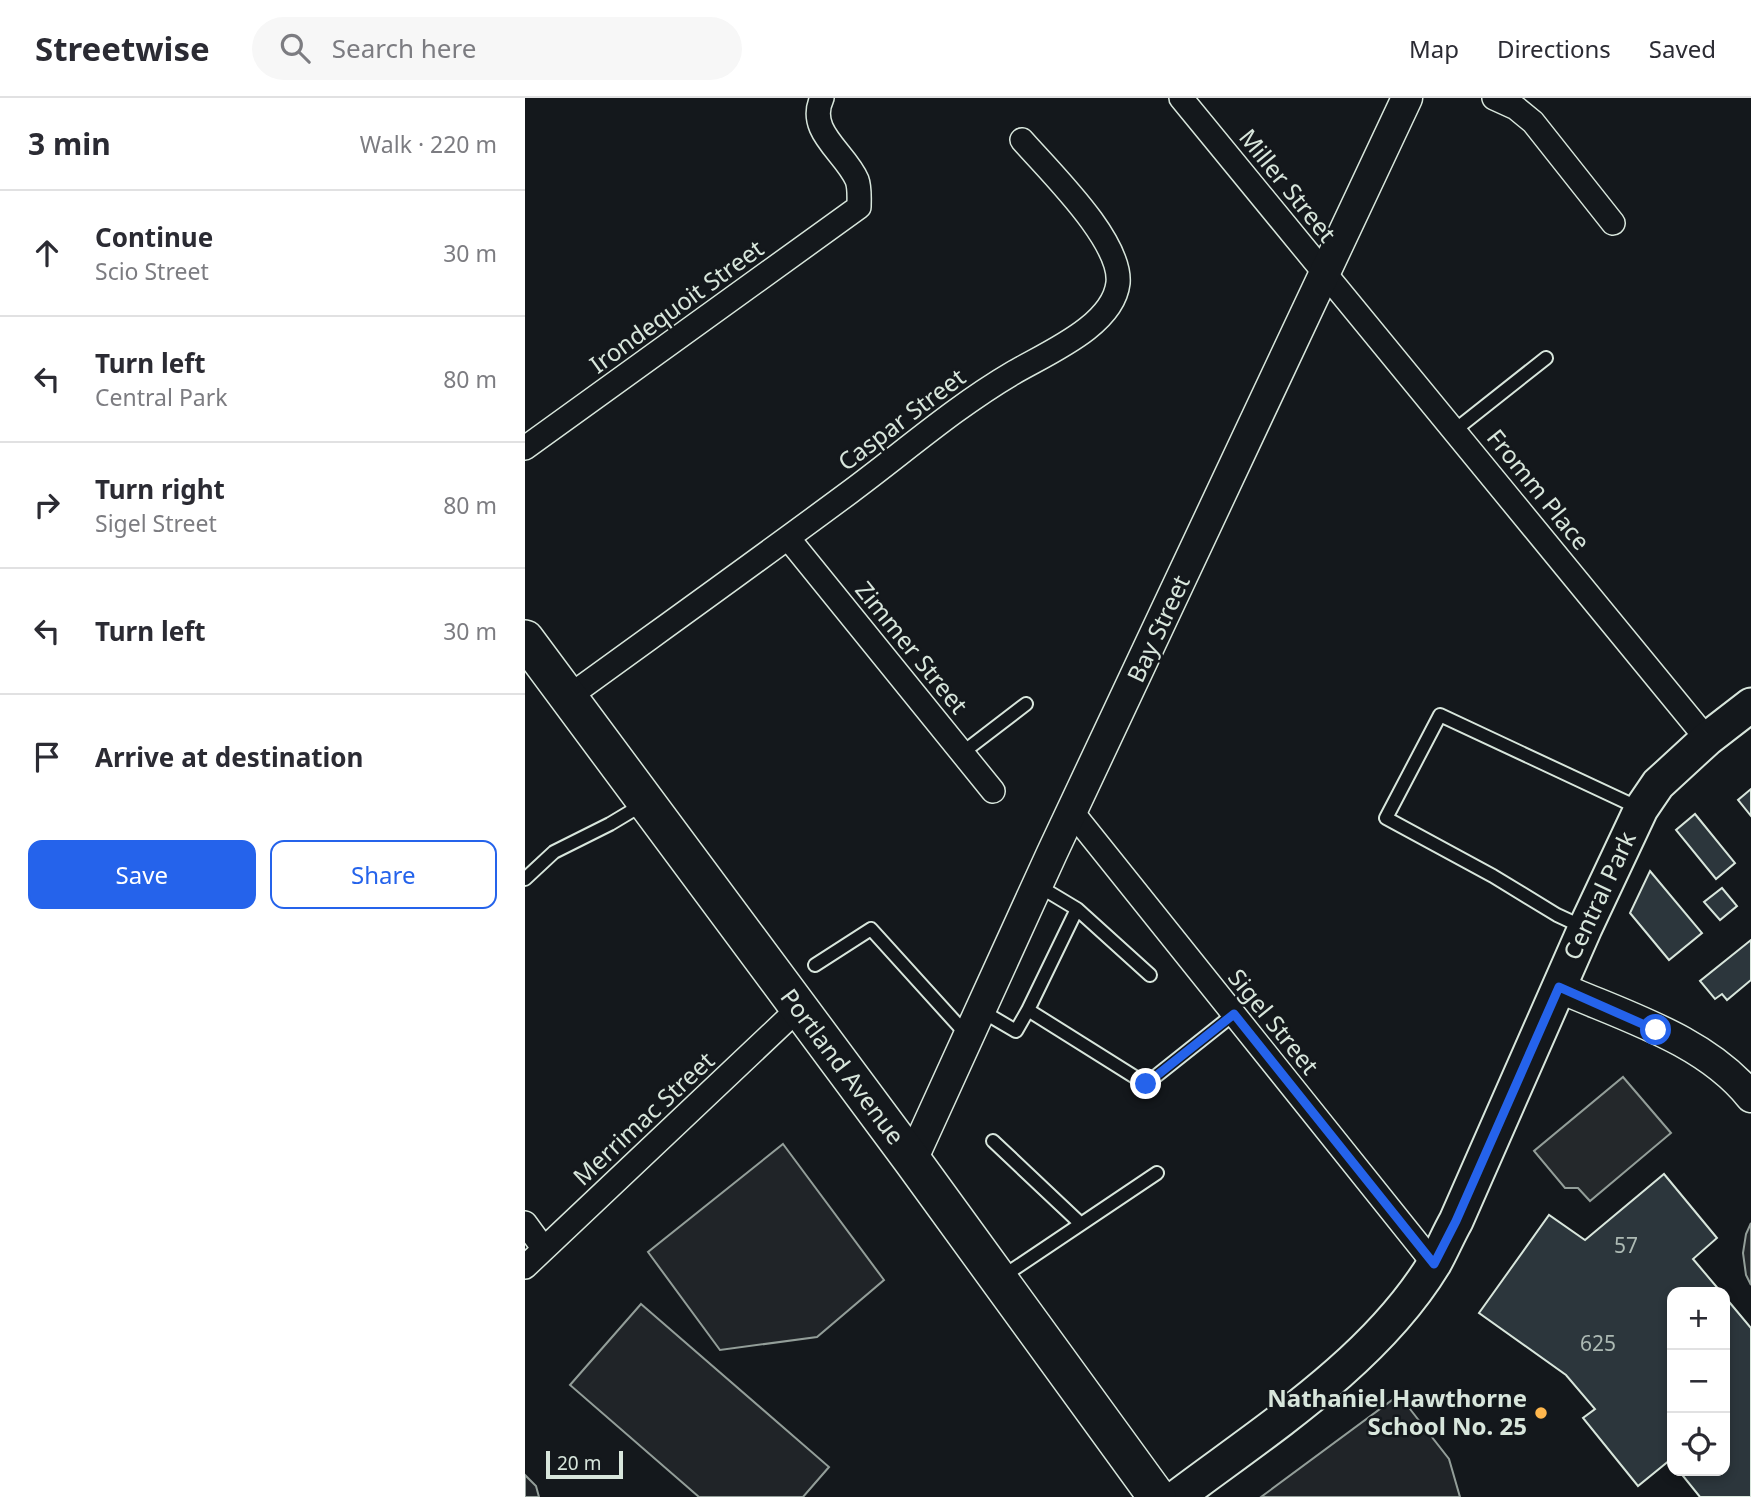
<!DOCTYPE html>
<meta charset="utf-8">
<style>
:root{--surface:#fff;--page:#f7f7f7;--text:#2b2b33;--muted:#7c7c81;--line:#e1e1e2;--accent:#2563eb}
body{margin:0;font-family:"Noto Sans",sans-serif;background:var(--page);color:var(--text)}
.controls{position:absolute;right:21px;bottom:21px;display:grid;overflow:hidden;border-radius:14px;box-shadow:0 4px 10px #0003}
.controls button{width:63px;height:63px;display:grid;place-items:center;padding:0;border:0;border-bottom:2px solid var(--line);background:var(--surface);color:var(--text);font:35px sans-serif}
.scale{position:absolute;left:21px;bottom:18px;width:77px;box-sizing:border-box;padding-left:7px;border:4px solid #d8e6dc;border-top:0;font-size:19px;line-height:24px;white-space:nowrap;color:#d8e6dc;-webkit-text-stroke:5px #14181c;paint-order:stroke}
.stop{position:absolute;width:21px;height:21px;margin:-16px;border:5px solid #2563eb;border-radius:50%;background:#fff}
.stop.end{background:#2563eb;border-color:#fff;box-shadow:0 2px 7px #0008}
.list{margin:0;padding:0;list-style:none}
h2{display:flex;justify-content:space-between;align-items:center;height:91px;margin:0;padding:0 28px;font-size:30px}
h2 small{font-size:23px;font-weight:400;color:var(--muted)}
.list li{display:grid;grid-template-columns:46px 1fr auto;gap:21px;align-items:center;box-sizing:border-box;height:126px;padding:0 28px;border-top:2px solid var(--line)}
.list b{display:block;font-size:26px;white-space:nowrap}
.list p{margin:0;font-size:23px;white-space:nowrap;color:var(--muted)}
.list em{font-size:23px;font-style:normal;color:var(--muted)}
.actions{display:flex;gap:14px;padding:21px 28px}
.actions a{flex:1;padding:16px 0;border:2px solid var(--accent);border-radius:14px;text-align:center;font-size:24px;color:var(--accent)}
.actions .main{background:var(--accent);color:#fff}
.icon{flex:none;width:38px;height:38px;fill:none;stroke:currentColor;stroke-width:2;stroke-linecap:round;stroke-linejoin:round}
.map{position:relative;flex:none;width:1226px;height:1399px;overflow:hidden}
header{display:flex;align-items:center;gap:42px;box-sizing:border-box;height:98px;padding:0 35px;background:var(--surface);border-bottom:2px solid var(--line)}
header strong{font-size:33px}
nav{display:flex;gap:38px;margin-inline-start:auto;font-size:24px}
.search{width:490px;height:63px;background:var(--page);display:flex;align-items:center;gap:18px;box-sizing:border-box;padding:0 24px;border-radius:38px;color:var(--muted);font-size:26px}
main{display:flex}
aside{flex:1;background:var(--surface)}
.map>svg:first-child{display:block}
</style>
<header>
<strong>Streetwise</strong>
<div class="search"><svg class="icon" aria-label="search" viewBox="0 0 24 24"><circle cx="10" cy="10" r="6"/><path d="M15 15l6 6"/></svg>Search here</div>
<nav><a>Map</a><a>Directions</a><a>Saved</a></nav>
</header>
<main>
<aside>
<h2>3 min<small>Walk · 220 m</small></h2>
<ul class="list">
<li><svg class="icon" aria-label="ahead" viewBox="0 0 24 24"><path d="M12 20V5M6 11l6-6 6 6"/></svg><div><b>Continue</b><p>Scio Street</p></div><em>30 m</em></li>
<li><svg class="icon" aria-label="left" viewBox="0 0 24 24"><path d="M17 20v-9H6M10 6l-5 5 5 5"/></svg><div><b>Turn left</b><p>Central Park</p></div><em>80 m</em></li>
<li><svg class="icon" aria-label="right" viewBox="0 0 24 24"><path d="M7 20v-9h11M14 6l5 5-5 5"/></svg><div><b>Turn right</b><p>Sigel Street</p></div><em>80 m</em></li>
<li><svg class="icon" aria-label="left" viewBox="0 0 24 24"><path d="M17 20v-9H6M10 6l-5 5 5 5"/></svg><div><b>Turn left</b></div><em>30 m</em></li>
<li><svg class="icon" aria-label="arrive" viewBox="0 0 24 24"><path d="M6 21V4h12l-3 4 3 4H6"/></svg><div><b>Arrive at destination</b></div></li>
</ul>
<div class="actions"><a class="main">Save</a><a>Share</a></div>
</aside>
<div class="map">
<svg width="1226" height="1399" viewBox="0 0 1226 1399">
<rect width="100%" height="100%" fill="#14181c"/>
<path fill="#202428" stroke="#939e99" stroke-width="2" d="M258 1046 359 1182 292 1239 195 1252 123 1154Z
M116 1206 304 1369 278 1399H174L45 1287Z
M874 1297 924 1361 935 1399H736Z
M0 1377 11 1388 14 1399H0Z"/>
<path fill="#24282b" stroke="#939e99" stroke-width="2" d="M1098 979 1146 1035 1065 1103 1053 1090H1040L1009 1053Z
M1226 1125V1187L1221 1177 1218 1155 1221 1136Z"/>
<path fill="#2c363c" stroke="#d8e6dc" stroke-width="2" d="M1226 691V718L1213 702Z
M1170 716 1210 765 1191 781 1151 732Z
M1125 773 1177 835 1144 862 1105 815Z
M1197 790 1212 808 1195 822 1179 804Z
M1226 842V882L1202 902 1197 896 1190 901 1175 883Z
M1139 1076 1192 1140 1168 1161 1196 1194H1147V1365L1145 1362 1113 1388 1058 1320 1070 1311 1041 1277 954 1215 1024 1117 1060 1142Z
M1200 1199 1226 1230V1399H1175L1154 1373H1200Z"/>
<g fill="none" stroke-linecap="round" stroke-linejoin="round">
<g stroke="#d8e6dc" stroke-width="16">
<path id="service" d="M930 332 1021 260
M437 655 501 606
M0 781 29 754 85 726 120 705
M552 811 625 877
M1060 830 1032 817 968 778 861 720 915 617 1116 711
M290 867 346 831 442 937
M455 912 491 933 503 912 621 986 709 916
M503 912 552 811 512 787
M468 1043 556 1126
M477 1179 632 1075"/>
</g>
<g stroke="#d8e6dc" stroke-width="26">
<path id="minor" d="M656 0 1182 641
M969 0 991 10 1008 24 1088 125
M0 350 334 109C334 101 335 90 332 82 320 54 281 33 297 0
M263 440 468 693
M42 600C137 531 232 463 325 394 379 354 430 309 488 275 522 255 588 228 593 185 597 143 524 73 497 42
M547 714 909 1166
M0 1125 19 1151
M0 1169 273 911"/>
</g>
<g stroke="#d8e6dc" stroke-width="33">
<path id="tertiary" d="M1033 889C1099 918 1181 942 1226 999
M387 1062 527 755 882 0"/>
</g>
<g stroke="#d8e6dc" stroke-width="37">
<path id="secondary" d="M652 1399C741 1332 850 1263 909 1166 917 1152 923 1137 931 1123L1060 830 1116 711 1133 686 1182 641 1226 607"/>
</g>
<g stroke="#d8e6dc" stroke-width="40">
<path id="primary" d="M0 541 387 1062 632 1399"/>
</g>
<use href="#service" stroke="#14181c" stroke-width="12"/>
<use href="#minor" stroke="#14181c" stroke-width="23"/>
<use href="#tertiary" stroke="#14181c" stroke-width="30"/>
<use href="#secondary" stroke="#14181c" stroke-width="33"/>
<use href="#primary" stroke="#14181c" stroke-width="37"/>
</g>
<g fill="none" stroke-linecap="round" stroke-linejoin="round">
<path stroke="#2563eb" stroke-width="9" d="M621 986 709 916 909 1166 931 1123 1034 889 1131 932"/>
</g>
<circle fill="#ffb74d" stroke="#14181c" stroke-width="2.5" cx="1016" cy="1315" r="7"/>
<g text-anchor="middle" stroke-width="5" stroke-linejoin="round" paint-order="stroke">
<g font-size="21" fill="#adbab4">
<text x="1101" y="1155">57</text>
<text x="1073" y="1253">625</text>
</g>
<g font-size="24" fill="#d8e6dc" stroke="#14181c">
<text transform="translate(762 88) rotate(51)" y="8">Miller Street</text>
<text transform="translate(152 209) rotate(-36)" y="8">Irondequoit Street</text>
<text transform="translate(377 322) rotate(-37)" y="8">Caspar Street</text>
<text transform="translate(1013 392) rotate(51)" y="8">Fromm Place</text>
<text transform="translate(634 531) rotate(-65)" y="8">Bay Street</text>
<text transform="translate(386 550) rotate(51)" y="8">Zimmer Street</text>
<text transform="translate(1075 798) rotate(-65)" y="8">Central Park</text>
<text transform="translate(748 924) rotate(51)" y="8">Sigel Street</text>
<text transform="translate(317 969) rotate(53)" y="8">Portland Avenue</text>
<text transform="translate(119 1021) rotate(-43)" y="8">Merrimac Street</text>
</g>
<g font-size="24" font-weight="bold" fill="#d8e6dc" stroke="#14181c" text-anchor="end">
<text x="1002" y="1309">Nathaniel Hawthorne<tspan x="1002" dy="28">School No. 25</tspan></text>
</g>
</g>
</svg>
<div class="controls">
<button>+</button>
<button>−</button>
<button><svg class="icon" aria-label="locate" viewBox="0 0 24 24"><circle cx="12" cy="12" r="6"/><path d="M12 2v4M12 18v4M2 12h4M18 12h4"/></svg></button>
</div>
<div class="scale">20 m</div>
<div class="stop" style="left:1131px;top:932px"></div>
<div class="stop end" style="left:621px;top:986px"></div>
</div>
</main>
